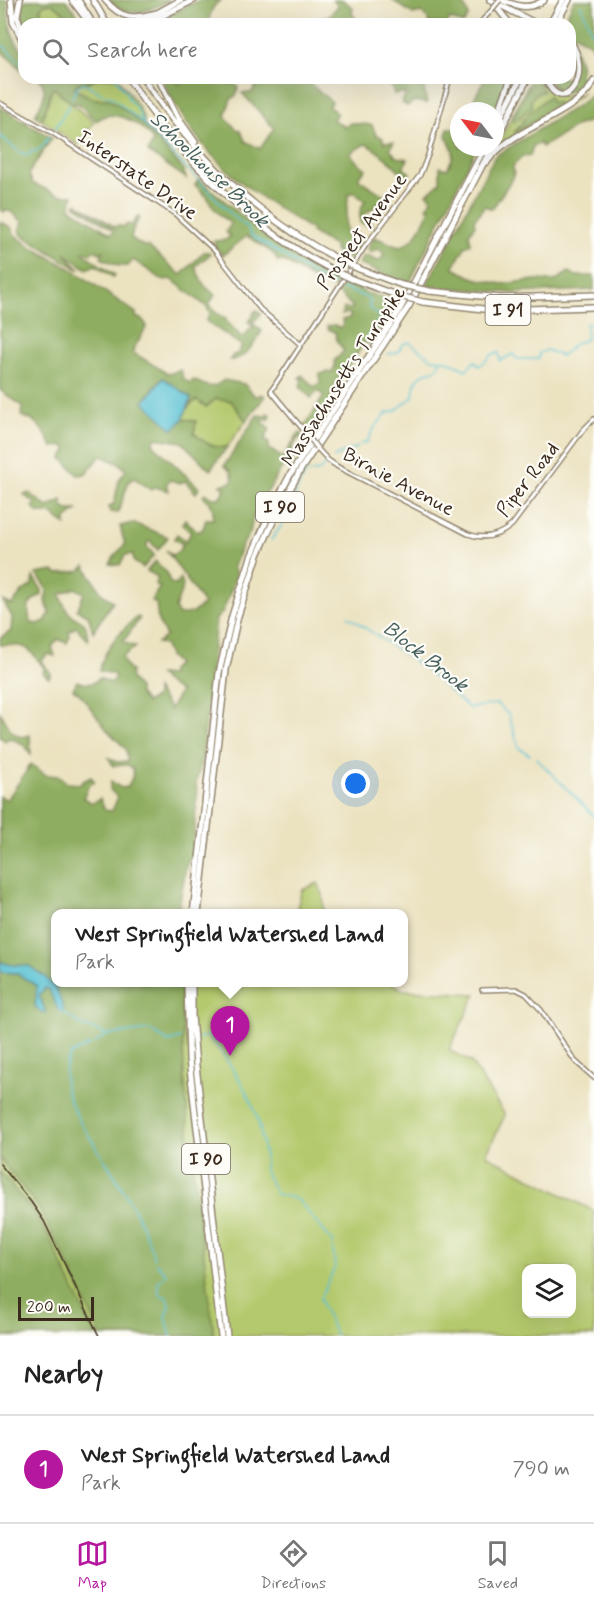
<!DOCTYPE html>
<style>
:root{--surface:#fff;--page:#f6f6f6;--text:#222;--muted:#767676;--line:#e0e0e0;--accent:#b5179e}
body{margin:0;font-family:Mynerve,sans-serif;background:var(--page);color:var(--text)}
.controls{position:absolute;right:18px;bottom:18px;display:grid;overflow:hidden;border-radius:12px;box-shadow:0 6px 24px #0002}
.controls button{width:54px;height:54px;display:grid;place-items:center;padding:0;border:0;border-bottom:2px solid var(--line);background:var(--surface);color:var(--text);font:30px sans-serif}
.compass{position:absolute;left:450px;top:102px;width:54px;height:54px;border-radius:50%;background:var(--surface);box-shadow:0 6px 24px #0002;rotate:302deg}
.scale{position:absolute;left:18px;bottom:15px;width:76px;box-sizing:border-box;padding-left:6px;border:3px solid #3b2a1e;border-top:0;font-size:16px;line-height:21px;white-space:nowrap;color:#3b2a1e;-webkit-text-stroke:4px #fdfcf7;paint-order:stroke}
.you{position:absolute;left:356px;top:784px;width:21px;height:21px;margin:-15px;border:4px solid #fff;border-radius:50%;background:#1a73e8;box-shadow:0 0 0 9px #1a73e833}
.badge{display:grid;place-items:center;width:39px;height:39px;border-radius:50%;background:var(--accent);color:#fff;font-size:20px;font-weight:700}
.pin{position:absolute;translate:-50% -50px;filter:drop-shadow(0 2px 3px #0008)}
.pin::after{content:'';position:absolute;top:32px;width:21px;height:18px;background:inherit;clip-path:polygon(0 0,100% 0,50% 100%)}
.popup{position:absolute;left:51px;top:909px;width:357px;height:78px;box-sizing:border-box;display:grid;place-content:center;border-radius:12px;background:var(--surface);filter:drop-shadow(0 2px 4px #0005);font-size:20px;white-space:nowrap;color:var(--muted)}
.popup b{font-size:22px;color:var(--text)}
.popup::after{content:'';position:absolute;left:50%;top:100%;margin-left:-12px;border:12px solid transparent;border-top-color:var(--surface)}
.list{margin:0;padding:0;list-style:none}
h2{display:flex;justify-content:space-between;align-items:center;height:78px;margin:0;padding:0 24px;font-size:26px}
h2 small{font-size:20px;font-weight:400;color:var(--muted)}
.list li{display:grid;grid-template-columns:39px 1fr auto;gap:18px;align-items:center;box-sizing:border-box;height:108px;padding:0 24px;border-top:2px solid var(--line)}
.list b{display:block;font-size:22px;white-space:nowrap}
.list p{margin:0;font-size:20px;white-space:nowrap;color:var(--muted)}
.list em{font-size:20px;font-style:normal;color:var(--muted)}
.icon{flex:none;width:33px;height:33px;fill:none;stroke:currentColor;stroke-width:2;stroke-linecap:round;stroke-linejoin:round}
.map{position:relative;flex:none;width:594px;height:1336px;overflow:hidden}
.search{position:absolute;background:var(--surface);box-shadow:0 6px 24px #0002;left:18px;right:18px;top:18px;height:66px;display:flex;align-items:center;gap:15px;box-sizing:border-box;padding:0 21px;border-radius:18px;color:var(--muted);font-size:22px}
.sheet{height:186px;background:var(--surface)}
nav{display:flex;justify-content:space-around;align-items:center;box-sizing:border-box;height:84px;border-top:2px solid var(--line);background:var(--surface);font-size:16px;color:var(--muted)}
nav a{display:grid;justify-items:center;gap:3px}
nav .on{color:var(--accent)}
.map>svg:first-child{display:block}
</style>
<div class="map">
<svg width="594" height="1336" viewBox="0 0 594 1336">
<rect width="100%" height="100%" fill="#fdfcf7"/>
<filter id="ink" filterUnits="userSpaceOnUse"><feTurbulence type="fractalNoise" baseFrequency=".0167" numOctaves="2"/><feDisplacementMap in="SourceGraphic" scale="12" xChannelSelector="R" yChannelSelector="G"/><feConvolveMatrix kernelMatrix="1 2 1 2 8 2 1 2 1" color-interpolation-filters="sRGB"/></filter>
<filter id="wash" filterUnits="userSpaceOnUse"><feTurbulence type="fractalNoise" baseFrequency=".008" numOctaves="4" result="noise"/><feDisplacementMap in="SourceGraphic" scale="24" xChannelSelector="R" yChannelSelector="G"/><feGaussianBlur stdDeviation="1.35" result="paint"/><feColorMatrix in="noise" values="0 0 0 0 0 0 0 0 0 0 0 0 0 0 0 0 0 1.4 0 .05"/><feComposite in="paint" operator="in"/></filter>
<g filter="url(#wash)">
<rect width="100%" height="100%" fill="#ebe2c0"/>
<path fill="#b4c96d" stroke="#787a46" stroke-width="1.5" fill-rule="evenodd" d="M54 3 69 18 73 16 79 24H55L44 20 40 8 43 6V4Z
M97 78H118C125 89 146 113 144 125L109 99H94L74 89 77 84 93 81Z
M531 78H543L562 96 573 97 584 92 577 98 496 148Z
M54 88 92 121 93 123 78 145 42 120 52 89Z
M216 399 232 401 246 421 227 447C212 448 205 443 194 433L196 421 183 419C184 410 190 405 197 400L206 407Z
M29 766 113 825 56 914V982H391L403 990 476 994 449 1050 471 1062 505 1115 486 1155 594 1211V1336H0V801L8 808ZM526 1268H572V1314H526Z
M318 883 323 895 324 912 321 913H301L297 908 302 890Z"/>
<path fill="#8fad60" stroke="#656c3f" stroke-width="1.5" d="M0 0H7C8 19 10 39 24 52V72L0 50Z
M25 0H66L85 24H79L73 16 70 19C61 10 56 2 44 4L43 6 40 8 41 13 45 16 44 20 47 21 50 19 55 24H24V27L21 9Z
M109 0H170C149 11 128 21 109 0Z
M200 0H221C212 5 210 14 208 24H158L167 16Z
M333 0H343L353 8 352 13 357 21H362L367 24H345L346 22 342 19 336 24H316L315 21 330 15 338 6Z
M392 0H425L426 2 453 0 464 5 469 16 463 24 450 19 447 24H429L428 19 421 12 413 14Z
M574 0H594V51L591 44 570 32V24H563Z
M573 47C594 81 568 110 548 78H570V48Z
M38 78H97L93 81 77 84 74 89 94 99H109L114 102 144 125 183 169 186 178 148 152 153 141C146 128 122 112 105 116 102 117 99 119 96 121L79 104 75 103 74 105 55 89H52L42 120 35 115C42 103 50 89 38 78Z
M161 78H176L179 84 190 79 189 78H208L212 84 225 82 229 78 238 87 236 96 231 99 225 116 235 128 241 131 245 141 260 149 274 128 242 93H251L256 86 259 78H303L332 102 328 106 337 113 333 120 345 127 350 123 372 125 376 135 382 137 384 142H394L390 149 397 157 408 159 403 168 410 173 407 177C394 167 379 149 365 144L350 153 356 161 366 169 359 176V179L383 195V201L365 214V217L374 227 360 223V211L365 201 353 192 348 195C348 214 342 224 349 242L357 240 362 245 351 260 336 253 334 246 311 232 312 230C293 217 273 206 254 192 211 162 184 124 161 78Z
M366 78H430L424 89 427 103 414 101 408 106 402 103 406 93 394 94 390 81 383 80 374 84Z
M485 78H507L503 95 495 111H474V99Z
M539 83 544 91 536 94 531 100 532 106 515 122 512 120 530 84Z
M594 93V120L578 125 542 147 540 143 533 146 530 156H523L513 166 514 176 492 209 485 206C480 210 480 216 474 219L475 225 469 234 471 243 465 247 453 268 474 278 502 284 535 280 555 281 569 272 576 276H594V290L513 293 426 286 495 156 577 106Z
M549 96 552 103 556 102 561 105 514 133 528 114Z
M0 107 52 138 29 173 32 183 59 195H73L70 208 111 234 114 230 75 205 77 203 115 227 118 225 122 227 128 224 132 225 138 216 140 217 133 229 131 238 145 247 148 246 181 275 204 252H209L210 254 195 267 204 285 215 295 209 304 216 313 226 318 225 320 238 333 240 337 244 336 253 326 248 322 254 315 253 314 256 310 261 314 252 323 262 331C253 344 246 360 230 360L233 355 237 354 242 346 206 321 210 314 207 307 171 279 163 280 133 260 128 266H119L101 258 103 251 100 253 94 250 90 254 84 251 83 253 115 275 113 277 95 265 87 269 64 253 80 270 22 235 19 230 23 222 11 212 5 210 4 212 0 209Z
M448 128 459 129V147H477L410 282 395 279 359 264 363 255 378 261 384 256 382 251 376 249 371 253 367 249 374 237 399 247C418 241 421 226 430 209L427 208 432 198 427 194 440 182V167L447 169C456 153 455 151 446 136Z
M199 179C243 216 286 259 340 280L334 288 313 279 284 261 278 262 273 253 247 236 223 255 215 247 214 241 226 240 230 236 226 232 231 224C222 217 211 208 208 198L195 185Z
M0 222 11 227 14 234 28 245 71 269 136 313V317L143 320 147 326 132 352 168 374 181 370 183 378 189 383 194 380C208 387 211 390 224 380L244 384 256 397 261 394 265 396 246 421 231 401 216 399 206 407 197 400 190 405 191 398 163 378 156 385 144 401 173 429 183 419 196 421 194 433C205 443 212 448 227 447L210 470 182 442 155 438 153 444 199 488 196 493 185 481 180 483 170 480 166 484 169 491 154 487 151 490 134 478 129 481 118 513 110 512 109 506 114 504 119 480 126 470 120 464 101 456 85 474 78 475 62 458 67 451 65 446 53 447C44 433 39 420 21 416L22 406 0 390Z
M345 281 366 293 400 302 394 311 391 310 393 303H391L380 329 371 336 374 339 368 344 363 341C357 363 335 376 330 398L333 401 320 419 318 418 312 430H306L304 427 324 396 318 391 311 398 300 387 302 379 299 378 302 375 314 387 320 383V374L327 372 331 373 335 366 334 361 344 351 337 341 335 332 328 329 327 326 335 325 340 328 344 325 342 320 349 318 351 316 348 313 342 315 344 308 350 309 353 307 337 292Z
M268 413 271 416 269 420 266 419 262 421 270 429 265 438 269 444V449L283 458 298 434 301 433 304 439 298 438 292 449 296 454 288 468 282 467 253 517 250 533 241 547 233 567 237 575 222 613 216 619 202 758 196 783 197 794 193 851 186 866 178 913 56 914V982L181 983 184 1074 189 1134 214 1336H101L64 1256 38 1207 0 1159V972L16 973 38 986 35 1006 46 1012 39 995 45 988 49 990 54 999 45 977 29 966 12 965 0 962V796L7 800 31 764 46 775 59 776 67 783 81 784 83 781 91 777 95 782 89 785 83 798 92 803 100 799 105 810 112 811 118 797 110 790 111 781 121 788 128 787 133 775V769L128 765 113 766 109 758 117 762 128 761 126 749 107 730 80 694 73 689 77 681C87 684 92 686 99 678L111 683 115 678 113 674 99 671C105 647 119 632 137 617L140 618 123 642 136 647 122 657 127 668 131 671C129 679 133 683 139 688V694L146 703 156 697V689L170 709 180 692 164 681 159 675 171 676V670L177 664 169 656 164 644 157 643 166 636 158 621 156 603 151 601 160 587 155 584 158 577 147 571 155 561 167 573 170 583 177 585 180 578 183 586 175 608 179 615 192 613 204 604 166 550 172 555 178 552 183 544 174 539 177 534 186 541 191 533 182 524 185 519 198 532 203 529 206 519H213C214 508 212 503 203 496L205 493 213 498H219L225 489 221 485 231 482 233 478 230 471 224 466 257 415 265 416Z
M29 493 48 507 62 500V506L68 510H77L66 519V525L50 513H38L33 507 35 503 24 495Z
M133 523 168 537 158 550 150 541 147 543V547L154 555 143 568 133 561V554L125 555 120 565 110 564 116 554 125 545 120 526Z
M85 566 102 594 113 601 93 632 88 615 77 610 84 593 75 588 60 594C62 600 65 608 69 613 81 625 86 615 88 640L76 627 69 632 70 636 67 643 58 639 52 647 55 656 47 654 42 661 51 674 49 678 43 673 44 668C28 647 28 644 0 645V638L11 631 12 617 3 601 12 605 23 591 32 585 33 577 42 590V595C27 601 26 608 31 623L38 624 45 621 50 613 45 600C50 588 44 583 36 574L54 571 57 574 80 571Z
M0 712 12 732 21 737 30 735 31 756C27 745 20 742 9 738L5 741 0 737Z
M0 1172 35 1214 49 1237 96 1336H0Z"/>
<path fill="#57c1d3" stroke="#497678" stroke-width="1.5" d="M163 378 191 398 183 419 173 430 144 402Z
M0 962 12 965 29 966 45 977 57 990 64 1011H59L49 990 45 988 39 995 46 1013 41 1012 35 1006 37 986 16 973 0 972Z"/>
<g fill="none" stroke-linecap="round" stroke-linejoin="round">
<path stroke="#57c1d3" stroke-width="1.5" d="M581 5 594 37
M0 45 5 47 24 67
M50 78H51
M116 78 128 95 127 97 137 109 143 122
M72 98 77 87 84 83C93 87 102 97 112 97L145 125 232 215 248 228 251 235 314 275 334 285
M55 129 70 104
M0 136 21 153 29 155 32 150 35 152 43 146 49 137
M343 288 367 298 370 301 369 308 379 315V320L368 336 371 343
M388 354 397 353 403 344 409 342 432 359 446 360 466 370 475 361 479 366 487 360 491 355 499 353 500 361 513 354 517 359H539V353L547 350 561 356 576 343 587 339 586 324 589 323 594 325
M361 444 367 442 374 428 387 413 395 411 413 397C414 378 420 373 437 369L440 361
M334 457 358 447
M271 540 289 515 297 489 306 473 320 471 326 464
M348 616 421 666 469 708 497 704 508 714 519 748 530 755
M536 758 594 816
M58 1009 84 1027H88L107 1035 150 1030 169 1042 180 1038
M198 1038 208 1036C227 1058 248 1090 257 1117 260 1126 261 1136 263 1146
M95 1043 107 1035
M90 1045 71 1054C65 1064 63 1078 66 1090 73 1115 91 1138 104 1159 124 1190 144 1223 154 1258
M263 1148 265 1157 264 1169 276 1194 297 1199 332 1241 335 1267 320 1299 336 1336
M156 1263 166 1274 158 1282 159 1294 166 1297 170 1305 166 1317 171 1336"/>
</g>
</g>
<g filter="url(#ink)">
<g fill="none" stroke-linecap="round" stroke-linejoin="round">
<g stroke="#93866f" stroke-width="6">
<path id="tertiary" d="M479 24 490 12
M0 103 54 134 175 214 215 251 260 309 300 344
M306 433 271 391 366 245 420 175 428 155 450 78
M317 448 328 460 338 467 468 534C484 540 499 536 512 525L583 430 594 419
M482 990 516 989 526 994 541 1010 575 1061 594 1078"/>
</g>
<g stroke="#93866f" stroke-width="8">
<path id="motorway" d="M11 0 13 22 24 43
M20 0 17 16 24 35
M72 0 90 24
M78 0 90 19
M93 0 107 24
M105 0C122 20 133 19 157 13
M490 0 537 24
M501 0C517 6 529 11 544 0
M495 5 510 24
M137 24 181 0
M146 24 194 0
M550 24 563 0
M556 24 569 0
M128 78C181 158 250 229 337 272
M143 78C193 155 261 221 344 262
M158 78 178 118 195 142
M545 78C563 121 594 74 570 41
M496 119 511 78
M495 128 521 78
M495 141 528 78
M487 162C510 128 578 115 594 81
M359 269 402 285
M352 279 396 295
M429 291 501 298 594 295
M423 302 492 310 594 307
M193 914 219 673 232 616 251 557 268 517 290 475 399 311 485 147
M198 914 226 670 238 616 258 555 276 515 301 469 409 306 492 147
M187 982 189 1060 221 1336
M192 982V1016L196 1066 227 1336"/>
</g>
<use href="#tertiary" stroke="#fff" stroke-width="3"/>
<use href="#motorway" stroke="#fff" stroke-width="5"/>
<path stroke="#3b2a1e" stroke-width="1.5" d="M0 1164 31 1202 44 1221 99 1336"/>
<g stroke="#93866f" stroke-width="6" stroke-linecap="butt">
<path id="tertiary-bridge" d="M490 12 500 0
M306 433 317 448"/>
</g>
<g stroke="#93866f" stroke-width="8" stroke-linecap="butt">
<path id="motorway-bridge" d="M344 262 359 269
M337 272 352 279
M402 285 429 291
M396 295 423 302"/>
</g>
<use href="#tertiary-bridge" stroke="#fff" stroke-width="3"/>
<use href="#motorway-bridge" stroke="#fff" stroke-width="5"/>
</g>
</g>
<g text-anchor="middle" stroke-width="4.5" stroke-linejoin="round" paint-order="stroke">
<g fill="#fdfcf7" stroke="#75695f" stroke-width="1.5">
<rect x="485.5" y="295" width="45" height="30" rx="4.5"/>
<rect x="256" y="492" width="48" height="30" rx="4.5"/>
<rect x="182" y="1144" width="48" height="30" rx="4.5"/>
</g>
<g font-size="18" font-weight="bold" fill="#3b2a1e">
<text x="508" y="316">I 91</text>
<text x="280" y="513">I 90</text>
<text x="206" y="1165">I 90</text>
</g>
<g font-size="20" fill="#3b2a1e" stroke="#fdfcf7">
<text transform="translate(138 174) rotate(35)" y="7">Interstate Drive</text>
<text transform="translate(361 231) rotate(-54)" y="7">Prospect Avenue</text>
<text transform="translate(343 376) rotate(-57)" y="7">Massachusetts Turnpike</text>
<text transform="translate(527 479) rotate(-52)" y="7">Piper Road</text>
<text transform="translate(399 481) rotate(28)" y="7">Birnie Avenue</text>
</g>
<g font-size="21" font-style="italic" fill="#455f5d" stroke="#fdfcf7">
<text transform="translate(210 169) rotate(44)" y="7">Schoolhouse Brook</text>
<text transform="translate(426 656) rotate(38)" y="7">Block Brook</text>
</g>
</g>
</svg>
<div class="controls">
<button><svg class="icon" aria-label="layers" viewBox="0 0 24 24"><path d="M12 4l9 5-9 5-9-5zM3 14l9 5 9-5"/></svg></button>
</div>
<svg class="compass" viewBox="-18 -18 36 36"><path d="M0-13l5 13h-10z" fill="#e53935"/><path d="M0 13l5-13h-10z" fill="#767676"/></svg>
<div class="scale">200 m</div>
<div class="you"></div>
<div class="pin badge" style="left:230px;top:1056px">1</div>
<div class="popup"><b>West Springfield Watershed Land</b>Park</div>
<div class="search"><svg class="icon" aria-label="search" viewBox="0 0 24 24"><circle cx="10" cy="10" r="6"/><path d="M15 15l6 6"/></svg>Search here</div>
</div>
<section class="sheet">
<h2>Nearby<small></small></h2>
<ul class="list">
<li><span class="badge">1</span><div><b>West Springfield Watershed Land</b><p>Park</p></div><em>790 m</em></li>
</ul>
</section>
<nav>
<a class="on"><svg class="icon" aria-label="map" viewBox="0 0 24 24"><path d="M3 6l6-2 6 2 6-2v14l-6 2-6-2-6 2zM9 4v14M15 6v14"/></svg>Map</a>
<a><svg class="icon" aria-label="directions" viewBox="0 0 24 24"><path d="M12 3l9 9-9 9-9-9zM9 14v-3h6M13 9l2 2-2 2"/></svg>Directions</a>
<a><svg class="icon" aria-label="saved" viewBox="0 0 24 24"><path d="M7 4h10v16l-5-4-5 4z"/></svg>Saved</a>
</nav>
